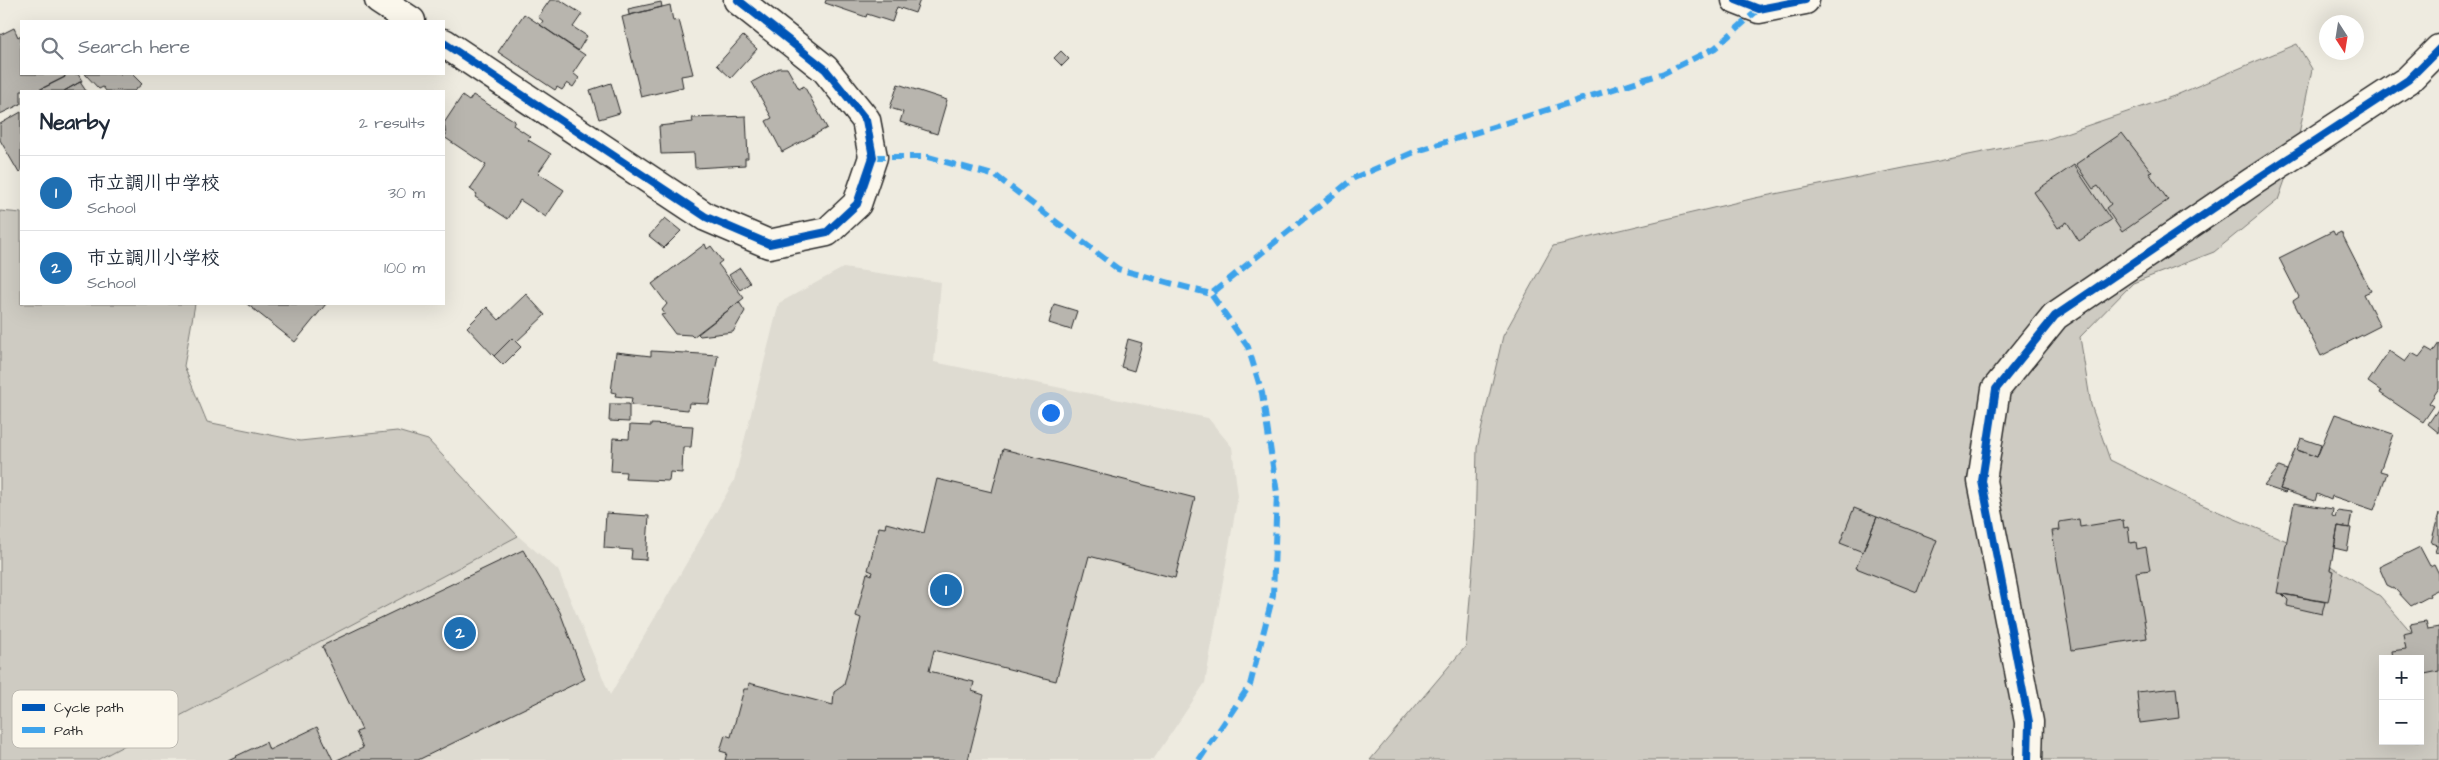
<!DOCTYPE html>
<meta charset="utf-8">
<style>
:root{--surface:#fff;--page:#f2f2f3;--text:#1f2937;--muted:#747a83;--line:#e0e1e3;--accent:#1f6fb2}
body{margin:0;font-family:"Architects Daughter","Klee One",sans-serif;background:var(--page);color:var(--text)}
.controls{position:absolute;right:15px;bottom:15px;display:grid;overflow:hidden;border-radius:0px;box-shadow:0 5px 20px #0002}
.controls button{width:45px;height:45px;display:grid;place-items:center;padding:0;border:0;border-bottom:1px solid var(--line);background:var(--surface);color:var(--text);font:25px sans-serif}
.compass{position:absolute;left:2319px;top:15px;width:45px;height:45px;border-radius:50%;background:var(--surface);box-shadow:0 5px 20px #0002;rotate:168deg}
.you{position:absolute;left:1050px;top:412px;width:18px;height:18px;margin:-12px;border:4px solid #fff;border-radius:50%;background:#1a73e8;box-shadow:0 0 0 8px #1a73e833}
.badge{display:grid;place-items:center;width:32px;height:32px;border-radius:50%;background:var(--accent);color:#fff;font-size:16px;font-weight:700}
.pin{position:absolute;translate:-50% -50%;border:2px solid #fff;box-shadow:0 1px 5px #0006}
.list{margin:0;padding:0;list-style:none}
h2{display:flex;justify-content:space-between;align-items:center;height:65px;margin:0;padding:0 20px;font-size:21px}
h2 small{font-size:16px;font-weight:400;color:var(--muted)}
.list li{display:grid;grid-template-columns:32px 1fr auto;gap:15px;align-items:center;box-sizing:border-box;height:75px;padding:0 20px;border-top:1px solid var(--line)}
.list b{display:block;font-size:19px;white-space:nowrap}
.list p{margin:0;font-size:16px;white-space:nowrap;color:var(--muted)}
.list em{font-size:16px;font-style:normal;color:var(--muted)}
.icon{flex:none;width:28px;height:28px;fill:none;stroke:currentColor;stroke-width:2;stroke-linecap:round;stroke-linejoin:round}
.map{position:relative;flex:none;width:2439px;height:760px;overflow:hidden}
.search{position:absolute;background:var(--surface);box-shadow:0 5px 20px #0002;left:20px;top:20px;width:425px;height:55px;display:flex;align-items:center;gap:12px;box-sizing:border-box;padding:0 18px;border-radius:0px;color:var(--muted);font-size:19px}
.panel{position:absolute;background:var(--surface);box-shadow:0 5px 20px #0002;left:20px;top:90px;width:425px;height:215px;border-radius:0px}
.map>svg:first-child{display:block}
</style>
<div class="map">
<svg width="2439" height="760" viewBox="0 0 2439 760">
<rect width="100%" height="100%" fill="#eeebe0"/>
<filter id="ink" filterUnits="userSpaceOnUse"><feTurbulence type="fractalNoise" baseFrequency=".02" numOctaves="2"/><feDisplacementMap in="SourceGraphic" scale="10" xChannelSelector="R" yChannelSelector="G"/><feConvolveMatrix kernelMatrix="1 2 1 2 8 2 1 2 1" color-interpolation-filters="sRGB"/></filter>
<g filter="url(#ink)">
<path fill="#dedbd1" d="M843 268 941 282 934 362 1208 418 1232 447 1238 496 1205 683 1153 760H97L518 536 558 570 610 695 734 481 779 303Z"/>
<path fill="#cecbc2" stroke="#7c7b76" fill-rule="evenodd" d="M2297 44 2312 69 2296 149 2278 200 2214 252 2133 283 2080 337 2091 405 2110 460 2191 500 2296 545 2380 596 2439 664V760H1370L1466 646 1475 538 1477 448 1503 336 1553 246 1755 198 2048 139 2174 96ZM2383 659H2420V741H2383Z
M0 211 21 213V304H195L184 366 207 422 300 441 397 431 428 440 518 536 97 760H0Z"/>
<path fill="#b8b5ae" stroke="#2b2b2b" d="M550 0H560L582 14 573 27 587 36 578 51 540 25 543 21 538 17Z
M826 0H920L915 13 897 7 892 22 867 14 866 17 825 3Z
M661 2 662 7 629 15 628 9Z
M670 5 673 21 679 20 693 74 681 76 683 87 641 97 622 17Z
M524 14 585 55 573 73 579 78 573 87 567 83 562 90 557 87 555 90 498 52Z
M14 28 18 37 21 35V74H64L65 77 37 91H21V104L0 114V35Z
M743 36 757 49 731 78 717 65Z
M1061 51 1069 59 1062 66 1054 58Z
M779 68H787L799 89 804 86 827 128 782 152 766 121 772 118 752 82Z
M64 74H78L82 81 64 91H37L65 77Z
M85 74H132L142 84 134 91H106L103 87 99 89Z
M80 82 86 91H64Z
M611 83 620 113 599 119 590 90Z
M898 84 947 100 937 134 900 122 903 112 890 108Z
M473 95 515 121 513 125 531 137 528 140 551 154 538 173 564 190 546 217 520 200 508 219 475 197 477 194 470 189 486 165 444 137 446 135 444 123 462 96 469 101Z
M21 112V171L19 173 0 140V124Z
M746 116 748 158H745V165L695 168 694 153 661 154 659 126 693 122 692 118Z
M2122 133 2152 172 2149 173 2168 200 2122 232 2106 208 2111 204 2098 186 2093 189 2076 164Z
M2074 165 2111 220 2079 241 2067 222 2058 228 2034 192Z
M665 218 681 231 664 248 649 236Z
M2333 231 2335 235 2341 232 2371 291 2364 294 2380 326 2321 356 2293 301 2299 297 2279 258Z
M705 244 707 249 711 246 722 261 718 264 744 298 693 337 691 335 675 334 661 315 665 314 662 310 667 304 652 284Z
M740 268 750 283 740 290 729 275Z
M526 294 545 315 516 342 512 338 494 356 467 327 487 307 499 320Z
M739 302 745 311 733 332 700 336 698 334Z
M247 304H326L295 342Z
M1054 304 1077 311 1071 330 1049 323Z
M512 338 521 347 503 365 494 356Z
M1128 339 1142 343 1134 371 1121 367Z
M2439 343V388L2429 403 2434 406 2423 422 2380 393 2381 391 2368 382 2389 351 2405 362 2412 353 2419 357 2426 348 2433 352Z
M651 351 718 355 709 404 689 403 688 410 631 405 632 398 615 396 616 393 611 392 616 352 651 356Z
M610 404H629V422L609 421Z
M2439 408V433L2428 424Z
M2335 414 2393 434 2380 471 2387 473 2374 510 2332 496 2331 500 2317 494 2315 501 2280 489 2295 449 2317 457Z
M651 424 693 426 691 447H683L682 473 670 472 669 481 625 479 626 472 611 471 613 438 629 439 630 425 651 426Z
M2301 438 2321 445 2317 457 2297 450Z
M1003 449 1195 498 1175 578 1089 556 1056 681 934 650 929 671 974 682 972 691 984 695 968 760H725L727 753 720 751 725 735 731 737 744 689H748L749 683 833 705 834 692 844 685 861 618 856 616 867 573 872 575 873 572 868 570 879 527 885 528 886 523 924 533 937 479 992 492Z
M2279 467 2287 470 2280 489 2287 491 2285 493 2264 486Z
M2294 503 2333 509 2332 516 2335 517 2337 511 2352 513 2349 528 2338 526 2330 570 2334 571 2328 602 2277 593Z
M1854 508 1877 517 1863 552 1840 543Z
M606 513 649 516 646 560 631 559 632 550 604 548Z
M2439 513V552L2435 551 2437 545 2431 543Z
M1877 517 1937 540 1917 592 1856 568Z
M2079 519 2080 527 2123 520 2124 528 2128 527 2130 543 2136 542 2137 549 2146 547 2150 570 2136 572 2147 638 2072 650 2052 531 2060 530 2059 522Z
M2338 526 2351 528 2347 551 2334 548Z
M2420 547 2430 566 2434 564 2439 574V589L2429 594 2430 596 2411 606 2395 589 2387 585 2379 567Z
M523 550 560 612 585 679 418 760H337L363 748 356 732 362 730 322 646Z
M2282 594 2325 602 2322 614 2287 606 2288 600Z
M2426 621 2428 629 2439 627V671L2420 675V659H2393L2392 651 2406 649 2403 634 2412 632 2410 624Z
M2176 688 2179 718 2140 723 2137 692Z
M317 727 333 760H228L266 742 269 750Z"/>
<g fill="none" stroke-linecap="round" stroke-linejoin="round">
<g stroke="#2b2b2b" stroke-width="31">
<path id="minor" d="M379 0 411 21
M1736 0 1759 9 1805 0
M444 43 706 217 769 244 827 232 857 204 873 157 866 120 825 69 738 0
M2028 760 2029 722 1982 481 1996 389 2055 316 2252 182 2408 80 2439 49"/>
</g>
<use href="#minor" stroke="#fbf7ec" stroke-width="28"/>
<path stroke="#3ea3eb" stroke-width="6" stroke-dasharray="12 6" stroke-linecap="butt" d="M873 157H928L996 176 1118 269 1211 294 1354 178 1417 151 1664 73 1715 48 1759 9
M1199 760 1250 685 1273 595 1277 493 1262 393 1248 347 1211 294"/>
<g stroke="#fbf7ec" stroke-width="11">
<path id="cycleway" d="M1736 0 1759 9 1805 0
M444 43 706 217 769 244 827 232 857 204 873 157 866 120 825 69 738 0
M2028 760 2029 722 1982 481 1996 389 2055 316 2252 182 2408 80 2439 49"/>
</g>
<use href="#cycleway" stroke="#0057b8" stroke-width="8"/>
</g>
</g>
<rect x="12" y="690" width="166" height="58" rx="8" fill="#fbf7ec" stroke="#bdbab2" stroke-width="1"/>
<rect x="22" y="704" width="23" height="7" fill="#0057b8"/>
<rect x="22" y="727" width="23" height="6" fill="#3ea3eb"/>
<g font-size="14" fill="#2b2b2b">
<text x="54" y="712">Cycle path</text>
<text x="54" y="735">Path</text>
</g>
</svg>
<div class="controls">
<button>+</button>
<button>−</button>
</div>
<svg class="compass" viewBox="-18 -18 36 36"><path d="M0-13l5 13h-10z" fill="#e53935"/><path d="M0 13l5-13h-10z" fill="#747a83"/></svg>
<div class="you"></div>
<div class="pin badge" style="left:946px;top:590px">1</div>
<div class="pin badge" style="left:460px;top:633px">2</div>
<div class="search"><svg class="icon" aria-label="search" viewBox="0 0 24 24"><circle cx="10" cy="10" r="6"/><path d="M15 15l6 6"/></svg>Search here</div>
<section class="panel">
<h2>Nearby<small>2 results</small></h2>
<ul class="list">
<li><span class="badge">1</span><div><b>市立調川中学校</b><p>School</p></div><em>30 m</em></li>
<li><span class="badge">2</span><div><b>市立調川小学校</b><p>School</p></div><em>100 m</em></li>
</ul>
</section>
</div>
